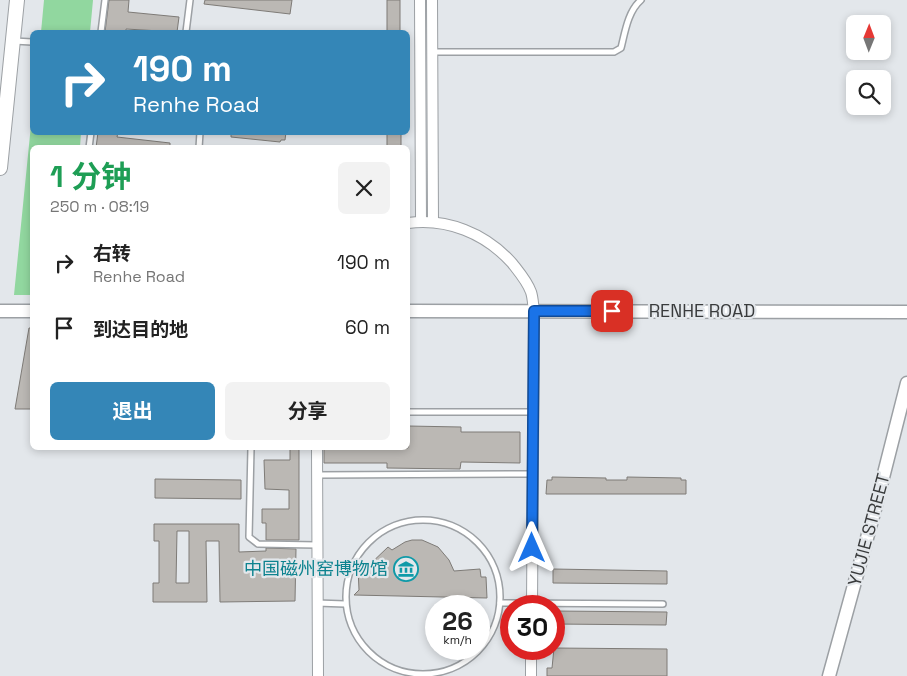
<!DOCTYPE html>
<html lang="zh">
<meta charset="utf-8">
<style>
:root{--surface:#fff;--page:#f2f2f2;--text:#222;--muted:#767676;--accent:#3486b7}
body{margin:0;font-family:"Space Grotesk","Noto Sans SC",sans-serif;background:var(--page);color:var(--text);height:100vh;display:flex;flex-direction:column;font-size:19px;white-space:nowrap}
*{box-sizing:border-box;margin:0}
p{font-size:16px;color:var(--muted)}
.icon{flex:none;width:28px;height:28px;fill:none;stroke:currentColor;stroke-width:2;stroke-linecap:round;stroke-linejoin:round}
.map{position:relative;flex:1;overflow:hidden}
.sheet{position:absolute;left:30px;top:145px;width:380px;height:305px;display:flex;flex-direction:column;background:var(--surface);border-radius:8px;box-shadow:0 2px 8px #0003}
.sheet>*{flex:none}
.guide{position:absolute;left:30px;top:30px;width:380px;height:105px;border-radius:8px;box-shadow:0 2px 8px #0003;background:#3486b7;color:#fff;overflow:hidden}
.needle{width:32px;rotate:1deg}
.fabs{position:absolute;left:846px;top:15px;display:grid;gap:10px}
.fabs a{display:grid;place-items:center;width:45px;height:45px;border-radius:8px;background:var(--surface);box-shadow:0 2px 8px #0003;font-size:25px}
.speed{position:absolute;left:425px;top:595px;display:flex;gap:10px;font-size:25px;font-weight:700;text-align:center}
.speed>*{display:grid;place-content:center;width:65px;height:65px;border-radius:50%;background:var(--surface);box-shadow:0 2px 8px #0003;line-height:1}
.speed small{font-size:12px;font-weight:400}
.speed .limit{border:8px solid #d22;background:#fff;color:#111}
.pin{position:absolute;display:grid;place-items:center;width:42px;height:42px;color:#fff;margin:-21px;border-radius:10px;box-shadow:0 2px 8px #0006}
.me{position:absolute;width:55px;margin:-28px;rotate:0deg;stroke-linejoin:round;filter:drop-shadow(0 0 4px #0008)}
.turn{display:flex;align-items:center;gap:18px;height:105px;padding:0 20px;font-size:22px}
.turn .icon{width:65px;height:65px;stroke-width:2.5}
.turn b{display:block;font-size:35px;line-height:42px}
.round{display:grid;place-items:center;flex:none;width:52px;height:52px;border-radius:8px;background:var(--page)}
.summary{display:flex;align-items:center;justify-content:space-between;height:85px;padding:0 20px}
h1{font-size:30px;font-weight:700;line-height:38px;color:#1e9e55}
.button{display:flex;gap:10px;margin-top:auto;padding:10px 20px}
.button a{flex:1;height:58px;border-radius:8px;background:var(--accent);color:#fff;font-size:20px;font-weight:700;line-height:58px;text-align:center}
.button a+a{background:var(--page);color:var(--text)}
ul{padding:0;list-style:none}
li{display:flex;align-items:center;gap:15px;height:65px;padding:0 20px}
li div{flex:1}
li b{display:block;font-size:19px}
li em{font-style:normal}
.map>svg:first-child{display:block}
.green{fill:#91d79f}
.building{fill:#bbb8b4;stroke:#7e7b77;fill-rule:evenodd}
.lines{fill:none;stroke-linecap:round;stroke-linejoin:round}
.service-casing{stroke:#9ca0a4;stroke-width:8}
.minor-casing{stroke:#9ca0a4;stroke-width:12}
.tertiary-casing{stroke:#9ca0a4;stroke-width:15}
.secondary-casing{stroke:#9ca0a4;stroke-width:16}
.service{stroke:#fff;stroke-width:5}
.minor{stroke:#fff;stroke-width:10}
.tertiary{stroke:#fff;stroke-width:12}
.secondary{stroke:#fff;stroke-width:14}
.route-casing{stroke:#114b97;stroke-width:12}
.route{stroke:#1a73e8;stroke-width:9}
.labels{text-anchor:middle;stroke-width:4.5;stroke-linejoin:round;paint-order:stroke}
.street-label{font-size:18px;fill:#393b3c;stroke:#e3e7eb}
.culture-label{font-size:18px;fill:#0d838f;stroke:#e3e7eb;text-anchor:end}
</style>
<div class="map">
<svg width="907" height="676" viewBox="0 0 907 676">
<rect width="100%" height="100%" fill="#e3e7eb"/>
<g class="green">
<polygon points="44,0 93,0 90,32 41,32"/>
<polygon points="32,115 32,132 81,133 80,147 32,148 32,295 14,295"/>
</g>
<g class="building">
<polygon points="109,0 129,0 128,12 179,17 177,32 126,29 126,32 105,32"/>
<polygon points="205,0 292,0 290,14 204,4"/>
<rect x="387" y="0" width="13" height="32"/>
<polygon points="98,132 118,132 117,137 170,143 170,148 96,148"/>
<polygon points="231,132 286,132 285,140 281,140 280,142 231,137"/>
<rect x="387" y="132" width="14" height="16"/>
<polygon points="29,328 32,328 32,409 15,409"/>
<polygon points="408,426 461,427 461,432 520,432 520,463 461,462 460,469 387,468 387,463 324,463 324,448 408,448"/>
<polygon points="290,448 299,448 299,540 266,540 266,523 262,523 262,509 289,509 289,490 265,489 264,460 290,460"/>
<polygon points="552,477 606,478 606,480 627,480 627,477 681,478 681,480 686,480 686,494 546,494 547,480 552,480"/>
<polygon points="155,479 241,480 241,499 155,498"/>
<path d="M154,524h85v28l27,-1v-3l30,1 -1,52 -75,1 -1,-61h-13l1,61h-54v-19h6v-42h-5zM177,531h12v52h-13z"/>
<polygon points="412,540 422,540 438,547 449,560 454,571 480,569 481,577 486,577 487,598 354,595 359,590 358,568 366,568 388,547 392,550 405,542"/>
<polygon points="553,569 667,571 667,584 553,583"/>
<polygon points="554,611 667,612 666,625 554,624"/>
<polygon points="554,648 667,649 667,676 547,676 547,668 552,668"/>
</g>
<g class="lines">
<defs>
<g id="service">
<polyline points="101,32 105,0"/>
<polyline points="186,32 190,0"/>
<polyline points="14,41 32,42"/>
<path d="M433,52h181l7,-4c4,-16 7,-37 20,-48"/>
<polyline points="89,148 91,132"/>
<polyline points="199,148 200,132"/>
<polyline points="408,412 533,412"/>
<polyline points="251,448 249,537 258,544 317,545"/>
<polyline points="317,475 533,474"/>
<circle cx="423" cy="597" r="77"/>
<polyline points="317,603 345,604"/>
<polyline points="500,603 663,604"/>
</g>
<g id="minor">
<polyline points="420,0 421,221"/>
<polyline points="432,0 433,222"/>
<path d="M408,223c39,-5 77,10 104,40 7,9 15,18 19,29 2,6 2,13 3,19l-2,295"/>
<polyline points="317,448 318,676"/>
<polyline points="531,676 531,649"/>
</g>
<g id="tertiary">
<polyline points="0,311 32,311"/>
<polyline points="408,311 907,312"/>
<polyline points="829,676 875,509 907,383"/>
</g>
<polyline id="secondary" points="0,168 17,0"/>
</defs>
<use href="#service" class="service-casing"/>
<use href="#minor" class="minor-casing"/>
<use href="#tertiary" class="tertiary-casing"/>
<use href="#secondary" class="secondary-casing"/>
<use href="#service" class="service"/>
<use href="#minor" class="minor"/>
<use href="#tertiary" class="tertiary"/>
<use href="#secondary" class="secondary"/>
</g>
<g class="lines">
<defs>
<polyline id="route" points="532,548 534,311 612,311"/>
</defs>
<use href="#route" class="route-casing"/>
<use href="#route" class="route"/>
</g>
<defs>
<symbol id="museum-ring" viewBox="-11 -11 22 22"><circle r="9.5" fill="#e3e7eb" stroke="#0f9aa8" stroke-width="1.5"/><path d="M0-6L6-3V-2H-6V-3ZM-5-1h2V3h-2ZM-1-1h2V3h-2ZM3-1h2V3H3ZM-6 4H6V6H-6Z" fill="#0f9aa8"/></symbol>
</defs>
<g fill-rule="evenodd">
<use href="#museum-ring" x="392" y="555" width="28" height="28"/>
</g>
<g class="labels">
<g class="street-label">
<text x="702" y="317">RENHE ROAD</text>
<text transform="translate(869 530) rotate(-75)" y="6">YUJIE STREET</text>
</g>
<g class="culture-label">
<text x="388" y="575">中国磁州窑博物馆</text>
</g>
</g>
</svg>
<div class="fabs">
<a><svg class="needle" viewBox="-14 -14 28 28"><path d="M0-13l5 13h-10z" fill="#e53935"/><path d="M0 13l5-13h-10z" fill="#767676"/></svg></a>
<a><svg class="icon" aria-label="search" viewBox="0 0 24 24"><circle cx="10" cy="10" r="6"/><path d="M15 15l6 6"/></svg></a>
</div>
<div class="speed"><div>26<small>km/h</small></div><div class="limit">30</div></div>
<div class="pin" style="left:612px;top:311px;background:#d93025"><svg class="icon" aria-label="arrive" viewBox="0 0 24 24"><path d="M6 21V4h12l-3 4 3 4H6"/></svg></div>
<svg class="me" style="left:532px;top:548px" viewBox="-20 -20 40 40"><path d="M0-17L14 15 0 8-14 15z" fill="#1a73e8" stroke="#fff" stroke-width="4"/></svg>
<div class="guide">
<div class="turn"><svg class="icon" aria-label="right" viewBox="0 0 24 24"><path d="M7 20v-9h11M14 6l5 5-5 5"/></svg><div><b>190 m</b>Renhe Road</div></div>
</div>
<section class="sheet">
<div class="summary"><div><h1>1 分钟</h1><p>250 m · 08:19</p></div><a class="round"><svg class="icon" aria-label="close" viewBox="0 0 24 24"><path d="M6 6l12 12M18 6L6 18"/></svg></a></div>
<ul>
<li><svg class="icon" aria-label="right" viewBox="0 0 24 24"><path d="M7 20v-9h11M14 6l5 5-5 5"/></svg><div><b>右转</b><p>Renhe Road</p></div><em>190 m</em></li>
<li><svg class="icon" aria-label="arrive" viewBox="0 0 24 24"><path d="M6 21V4h12l-3 4 3 4H6"/></svg><div><b>到达目的地</b></div><em>60 m</em></li>
</ul>
<div class="button"><a>退出</a><a>分享</a></div>
</section>
</div>
